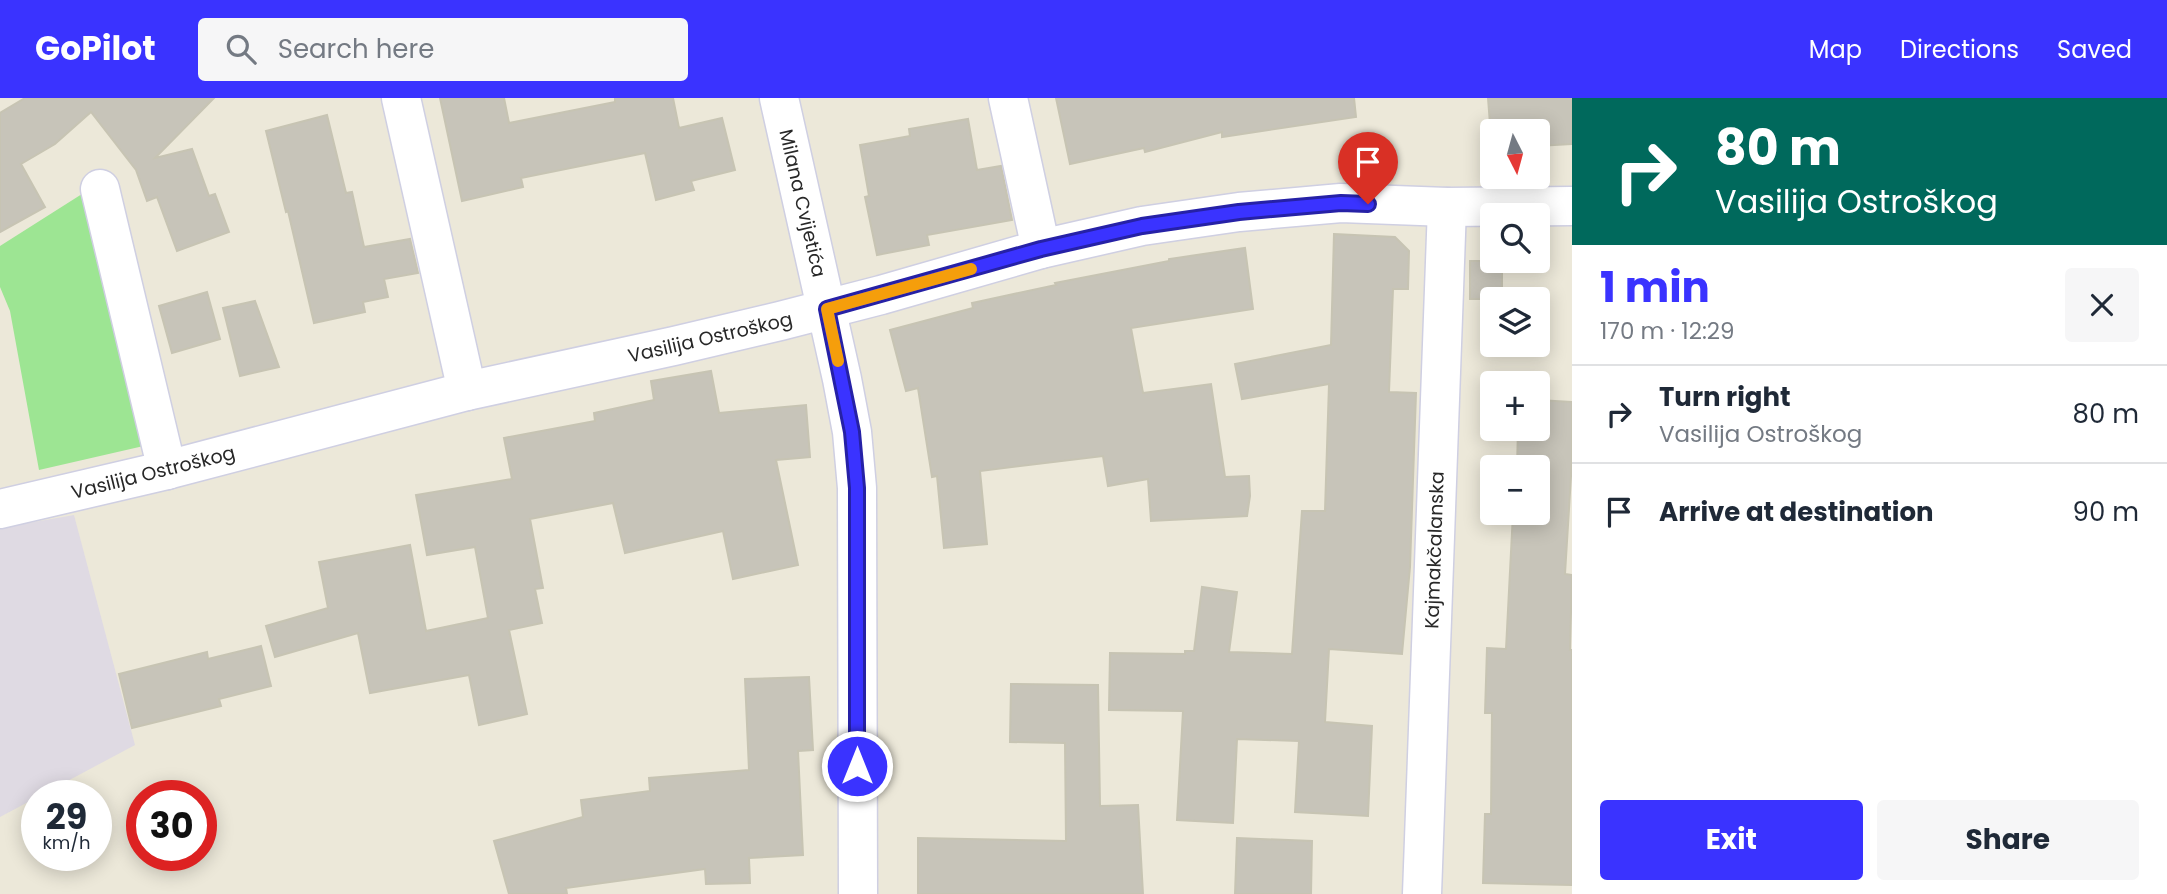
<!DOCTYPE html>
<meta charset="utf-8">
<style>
:root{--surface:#fff;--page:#f6f6f7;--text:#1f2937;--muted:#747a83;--line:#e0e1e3;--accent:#3a33ff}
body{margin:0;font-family:Poppins,sans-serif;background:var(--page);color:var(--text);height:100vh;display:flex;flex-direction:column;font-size:26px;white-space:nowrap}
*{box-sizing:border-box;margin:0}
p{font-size:23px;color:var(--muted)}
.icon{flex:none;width:38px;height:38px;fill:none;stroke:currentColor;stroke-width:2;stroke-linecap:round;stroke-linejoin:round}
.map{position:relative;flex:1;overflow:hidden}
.drawer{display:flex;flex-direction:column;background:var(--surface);width:595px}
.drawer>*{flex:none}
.banner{background:#00695c;color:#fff;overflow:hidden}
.needle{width:46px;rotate:174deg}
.controls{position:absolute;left:1480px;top:21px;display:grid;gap:14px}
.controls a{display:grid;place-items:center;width:70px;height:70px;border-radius:7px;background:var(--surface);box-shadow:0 4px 18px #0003;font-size:35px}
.speed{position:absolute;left:21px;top:682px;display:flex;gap:14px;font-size:35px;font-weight:700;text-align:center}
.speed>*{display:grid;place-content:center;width:91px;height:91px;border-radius:50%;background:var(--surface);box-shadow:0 4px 18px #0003;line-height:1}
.speed small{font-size:18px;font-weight:400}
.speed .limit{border:10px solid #d22;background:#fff;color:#111}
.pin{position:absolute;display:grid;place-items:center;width:60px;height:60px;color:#fff;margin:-72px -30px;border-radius:50% 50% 50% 0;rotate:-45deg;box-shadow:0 0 7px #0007}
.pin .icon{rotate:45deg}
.me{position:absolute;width:77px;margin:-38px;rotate:0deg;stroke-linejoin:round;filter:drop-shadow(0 0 5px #0008)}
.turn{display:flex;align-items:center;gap:24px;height:147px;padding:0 28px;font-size:32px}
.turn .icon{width:91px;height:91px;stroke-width:2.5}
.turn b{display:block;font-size:49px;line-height:60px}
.round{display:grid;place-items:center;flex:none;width:74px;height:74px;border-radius:7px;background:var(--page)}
.headline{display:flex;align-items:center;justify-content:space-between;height:119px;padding:0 28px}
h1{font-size:42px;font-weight:700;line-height:52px;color:var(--accent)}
.button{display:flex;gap:14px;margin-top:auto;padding:14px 28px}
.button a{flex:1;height:80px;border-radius:7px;background:var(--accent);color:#fff;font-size:28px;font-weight:700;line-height:80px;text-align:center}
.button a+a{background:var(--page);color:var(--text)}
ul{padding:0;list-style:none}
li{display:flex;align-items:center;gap:21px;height:98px;padding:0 28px;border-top:2px solid var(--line)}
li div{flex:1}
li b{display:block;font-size:26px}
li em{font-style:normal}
header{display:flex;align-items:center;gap:42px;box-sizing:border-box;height:98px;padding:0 35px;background:var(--accent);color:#fff}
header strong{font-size:33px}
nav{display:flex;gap:38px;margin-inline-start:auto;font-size:24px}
.search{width:490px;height:63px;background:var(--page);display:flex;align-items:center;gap:18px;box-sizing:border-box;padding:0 24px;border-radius:7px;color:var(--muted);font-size:26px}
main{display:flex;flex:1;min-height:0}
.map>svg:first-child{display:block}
.industrial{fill:#dfdae3}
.green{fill:#9de593}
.building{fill:#c7c4b9;stroke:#c7c4b3;stroke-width:2}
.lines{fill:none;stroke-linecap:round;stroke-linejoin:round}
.street-casing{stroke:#cfcfe2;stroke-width:41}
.street{stroke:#fff;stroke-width:38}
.route-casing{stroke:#2621a6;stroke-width:18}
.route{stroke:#3a33ff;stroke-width:12}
.slow{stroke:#f59e0b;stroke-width:12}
.labels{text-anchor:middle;stroke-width:5;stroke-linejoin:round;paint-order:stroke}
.street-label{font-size:19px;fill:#282828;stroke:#fff}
</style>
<header>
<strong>GoPilot</strong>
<div class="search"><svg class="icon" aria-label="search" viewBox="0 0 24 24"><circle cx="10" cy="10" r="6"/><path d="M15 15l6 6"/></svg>Search here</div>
<nav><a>Map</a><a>Directions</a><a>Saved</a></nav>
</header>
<main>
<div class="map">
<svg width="1572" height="796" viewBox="0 0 1572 796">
<rect width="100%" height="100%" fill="#ece8d9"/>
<polygon class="industrial" points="74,417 135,647 0,719 0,430"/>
<polygon class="green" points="93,89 161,344 39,372 10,213 0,189 0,148"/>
<g class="building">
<polygon points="25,0 214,0 155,60 192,51 209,98 215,96 229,134 177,153 157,99 147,103 136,72 91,14 55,46 21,66 45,109 0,134 0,15"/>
<polygon points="440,0 504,0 509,25 615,4 615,0 673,0 679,30 722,20 735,72 691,83 694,92 656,102 645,55 521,80 523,89 462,103"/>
<polygon points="1056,0 1354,0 1356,19 1222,39 1222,34 1145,54 1144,50 1070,66"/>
<polygon points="1488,0 1572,0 1572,46 1538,48 1538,33 1493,33 1492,52"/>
<polygon points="327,17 346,95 352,94 364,149 410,141 418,175 384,181 388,199 363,204 365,214 314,225 288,113 286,114 266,33"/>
<polygon points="968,21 977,72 1001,68 1012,122 927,137 929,147 877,157 865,99 869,98 860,47 910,38 909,31"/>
<polygon points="1334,136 1395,139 1409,153 1408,191 1393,191 1389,294 1416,295 1410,469 1402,556 1329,551 1325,624 1372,628 1368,718 1295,714 1299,643 1237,641 1233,725 1177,722 1183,613 1109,612 1110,555 1185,556 1185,553 1194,553 1202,489 1237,494 1229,554 1292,556 1302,413 1325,413 1329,286 1242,301 1235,266 1331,247"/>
<polygon points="1245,150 1253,211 1131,230 1143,295 1211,286 1225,379 1249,378 1250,398 1247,418 1151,423 1148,381 1108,388 1103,358 980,373 987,446 944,450 937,378 932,379 918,290 906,293 890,232 973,210 972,205 1056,187 1055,185 1169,163 1169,161"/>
<rect x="1470" y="163" width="32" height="38"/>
<polygon points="207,194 220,241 172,255 159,208"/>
<polygon points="255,203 279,269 240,278 223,210"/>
<polygon points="711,273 719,315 806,307 810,359 776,362 798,467 733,481 723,433 625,455 613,405 530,421 543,490 535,491 542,525 509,532 527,616 479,627 469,577 370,595 358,535 275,559 266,528 328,510 319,464 410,447 426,533 488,520 475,449 427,457 416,397 512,381 504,340 595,323 594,315 654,302 651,283"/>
<polygon points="1538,302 1572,304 1572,362 1565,476 1572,477 1570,552 1572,552 1572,787 1483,785 1485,716 1491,716 1492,615 1485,615 1487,550 1506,551 1513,415 1538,415 1538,369 1517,369 1518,331 1538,331"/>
<polygon points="261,548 271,588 219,601 221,608 132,630 119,576 207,554 208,561"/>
<polygon points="809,579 813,652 798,653 803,757 749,760 750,785 706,786 705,771 566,790 567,796 509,796 494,743 583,719 581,702 650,693 649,680 749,672 745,581"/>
<polygon points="1011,586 1098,587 1100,708 1138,707 1143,796 918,796 918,740 1066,743 1065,645 1010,644"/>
<polygon points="1237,740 1312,743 1311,796 1235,796"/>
</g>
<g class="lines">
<defs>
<g id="street">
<polyline points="401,0 467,293"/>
<polyline points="779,0 842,281 852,334 857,390 858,796"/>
<polyline points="1008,0 1041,151"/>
<polyline points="100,91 167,372"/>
<polyline points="0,411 167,372 467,293 674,248 780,223 881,197 1041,151 1142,128 1239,114 1341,105 1447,109 1572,108"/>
<polyline points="1422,796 1447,109"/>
</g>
</defs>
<use href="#street" class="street-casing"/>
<use href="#street" class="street"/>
</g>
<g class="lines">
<defs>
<polyline id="route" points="857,668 857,390 852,334 827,211 1041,151 1142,128 1239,114 1341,105 1368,106"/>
</defs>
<use href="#route" class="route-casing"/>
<use href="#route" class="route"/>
<polyline class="slow" points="838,263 827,211 971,171"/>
</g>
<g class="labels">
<g class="street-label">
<text transform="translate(803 105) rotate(77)" y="7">Milana Cvijetića</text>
<text transform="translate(710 239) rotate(-13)" y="7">Vasilija Ostroškog</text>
<text transform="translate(153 374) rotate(-14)" y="7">Vasilija Ostroškog</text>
<text transform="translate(1434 452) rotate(-88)" y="7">Kajmakčalanska</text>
</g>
</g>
</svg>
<div class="controls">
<a><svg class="needle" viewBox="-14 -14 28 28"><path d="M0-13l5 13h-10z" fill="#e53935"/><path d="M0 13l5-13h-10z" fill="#747a83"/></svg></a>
<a><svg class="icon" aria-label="search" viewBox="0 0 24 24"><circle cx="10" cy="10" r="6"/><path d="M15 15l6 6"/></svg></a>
<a><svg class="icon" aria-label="layers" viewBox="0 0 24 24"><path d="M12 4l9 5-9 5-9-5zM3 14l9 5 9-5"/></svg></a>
<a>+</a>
<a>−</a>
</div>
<div class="speed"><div>29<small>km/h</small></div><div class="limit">30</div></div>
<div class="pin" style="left:1368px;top:106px;background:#d93025"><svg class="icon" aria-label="arrive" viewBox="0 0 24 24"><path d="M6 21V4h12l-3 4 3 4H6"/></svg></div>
<svg class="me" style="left:857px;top:668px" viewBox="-20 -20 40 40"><circle r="17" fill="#3a33ff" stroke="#fff" stroke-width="3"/><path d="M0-11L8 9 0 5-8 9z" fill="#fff"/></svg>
</div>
<section class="drawer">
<div class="banner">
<div class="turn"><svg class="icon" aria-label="right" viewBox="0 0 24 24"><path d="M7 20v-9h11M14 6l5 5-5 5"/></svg><div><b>80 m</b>Vasilija Ostroškog</div></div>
</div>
<div class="headline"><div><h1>1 min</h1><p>170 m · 12:29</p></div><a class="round"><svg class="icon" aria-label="close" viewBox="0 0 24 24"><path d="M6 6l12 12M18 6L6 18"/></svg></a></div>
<ul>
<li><svg class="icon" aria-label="right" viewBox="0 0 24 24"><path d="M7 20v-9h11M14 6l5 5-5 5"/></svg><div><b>Turn right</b><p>Vasilija Ostroškog</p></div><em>80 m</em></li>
<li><svg class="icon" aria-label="arrive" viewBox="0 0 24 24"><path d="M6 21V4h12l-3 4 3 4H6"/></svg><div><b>Arrive at destination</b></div><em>90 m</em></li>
</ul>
<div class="button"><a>Exit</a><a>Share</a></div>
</section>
</main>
